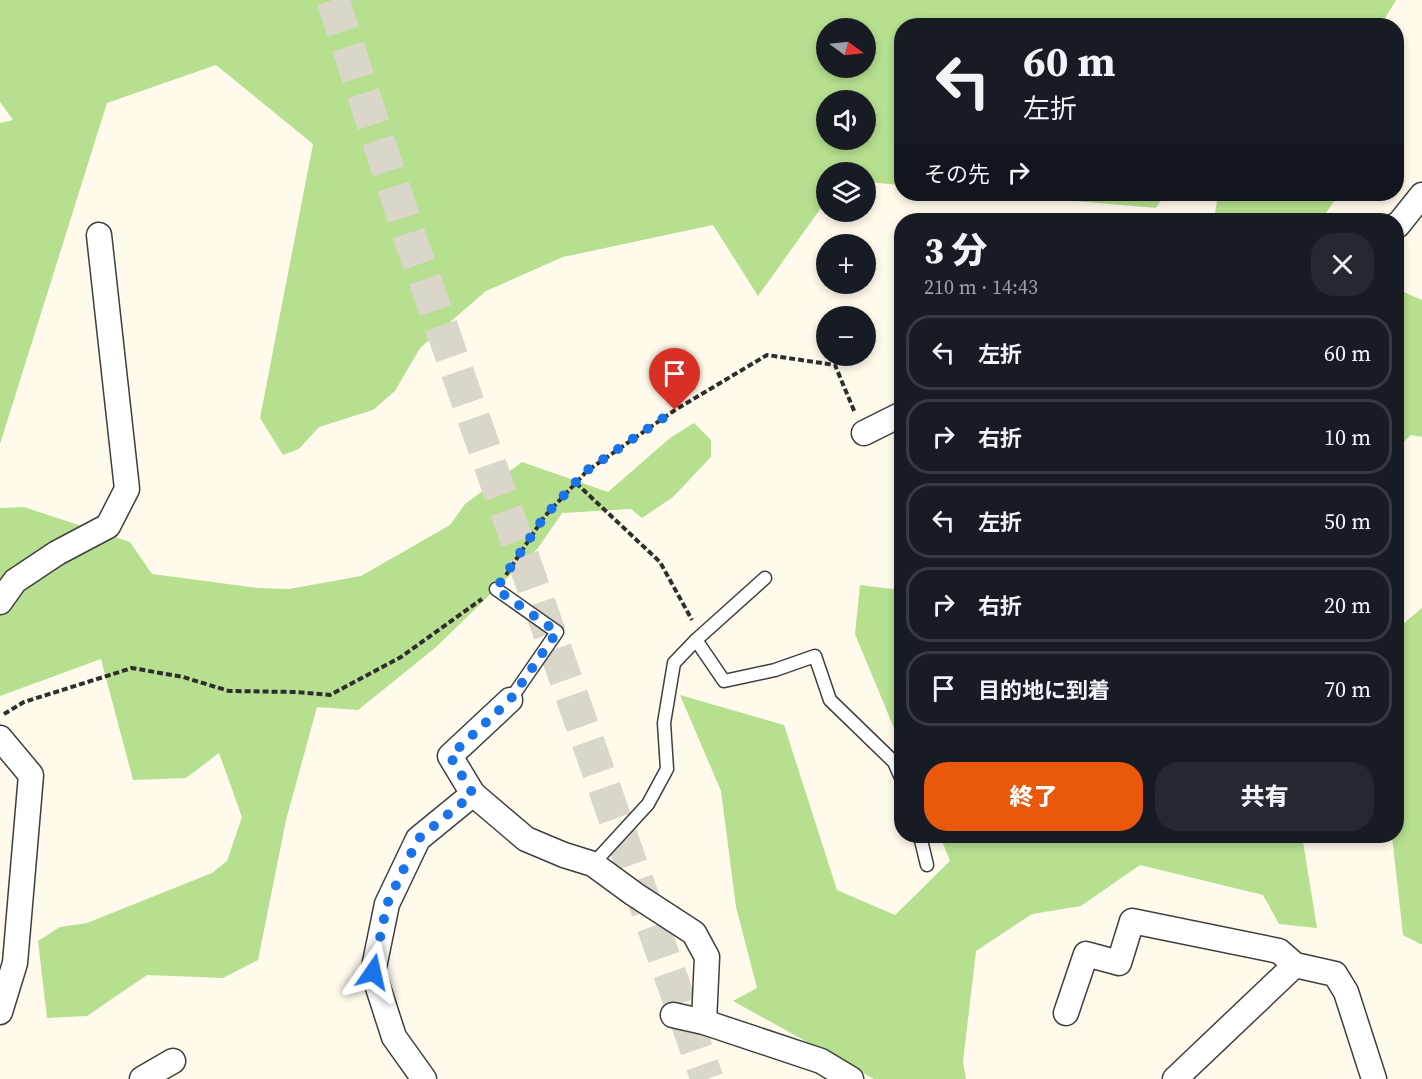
<!DOCTYPE html>
<html lang="ja">
<meta charset="utf-8">
<style>
:root{--surface:#171b24;--page:#242831;--text:#f1f3f6;--muted:#9ea1a6;--line:#363941;--accent:#ea580c}
body{margin:0;font-family:"Source Serif 4","Noto Sans JP",serif;background:var(--page);color:var(--text);height:100vh;display:flex;flex-direction:column;font-size:22px;white-space:nowrap}
*{box-sizing:border-box;margin:0}
p{font-size:20px;color:var(--muted)}
.icon{flex:none;width:33px;height:33px;fill:none;stroke:currentColor;stroke-width:2;stroke-linecap:round;stroke-linejoin:round}
.map{position:relative;flex:1;overflow:hidden}
.side{position:absolute;left:894px;top:213px;width:510px;height:630px;display:flex;flex-direction:column;background:var(--surface);border-radius:24px;box-shadow:0 3px 9px #0003}
.side>*{flex:none}
.top-card{position:absolute;left:894px;top:18px;width:510px;height:183px;border-radius:24px;box-shadow:0 3px 9px #0003;background:#171b24;color:var(--text);overflow:hidden}
.needle{width:39px;rotate:105deg}
.tools{position:absolute;left:816px;top:18px;display:grid;gap:12px}
.tools a{display:grid;place-items:center;width:60px;height:60px;border-radius:50%;background:var(--surface);box-shadow:0 3px 9px #0003;font-size:30px}
.pin{position:absolute;display:grid;place-items:center;width:51px;height:51px;color:#fff;margin:-62px -26px;border-radius:50% 50% 50% 0;rotate:-45deg;box-shadow:0 0 6px #0007}
.pin .icon{rotate:45deg}
.me{position:absolute;width:66px;margin:-33px;rotate:11deg;stroke-linejoin:round;filter:drop-shadow(0 0 4px #0008)}
.turn{display:flex;align-items:center;gap:21px;height:126px;padding:0 30px;font-size:27px}
.turn .icon{width:78px;height:78px;stroke-width:2.5}
.turn b{display:block;font-size:42px;line-height:51px}
.then{display:flex;align-items:center;height:57px;padding:0 30px;background:#0003;gap:12px;font-size:22px}
.round{display:grid;place-items:center;flex:none;width:63px;height:63px;border-radius:24px;background:var(--page)}
.head{display:flex;align-items:center;justify-content:space-between;height:102px;padding:0 30px}
h1{font-size:36px;font-weight:800;line-height:45px}
.action{display:flex;gap:12px;margin-top:auto;padding:12px 30px}
.action a{flex:1;height:69px;border-radius:24px;background:var(--accent);color:#fff;font-size:24px;font-weight:800;line-height:69px;text-align:center}
.action a+a{background:var(--page);color:var(--text)}
ul{padding:0;list-style:none}
li{display:flex;align-items:center;gap:18px;height:75px;margin:0 12px 9px;padding:0 18px;border:3px solid var(--line);border-radius:24px}
li div{flex:1}
li b{display:block;font-size:22px}
li em{font-style:normal}
.map>svg:first-child{display:block}
.forest{fill:#b6df8f;fill-rule:evenodd}
.lines{fill:none;stroke-linecap:round;stroke-linejoin:round}
.trunk-tunnel{stroke:#dbd6ca;stroke-width:33;stroke-dasharray:33 16;stroke-linecap:butt}
.service-casing{stroke:#3f3f3f;stroke-width:15}
.minor-casing{stroke:#3f3f3f;stroke-width:27}
.path{stroke:#2e2e2e;stroke-width:4;stroke-dasharray:6 3;stroke-linecap:butt}
.service{stroke:#fff;stroke-width:12}
.minor{stroke:#fff;stroke-width:24}
.route{stroke:#1a73e8;stroke-width:10;stroke-dasharray:0 18}
</style>
<div class="map">
<svg width="1422" height="1079" viewBox="0 0 1422 1079">
<rect width="100%" height="100%" fill="#fffaeb"/>
<g class="forest">
<path d="M0,0h1396l-15,25 -479,1 -1,159 -35,-3v-10h-40v29l-68,95 -45,-71 -150,32 -77,34 -66,57 -25,43 -22,19 -54,17 -20,22 -16,6 -23,-37 53,-274 -97,-79 -109,38 -107,341v-321l13,-3 -13,-18zM866,28v40h-40v-40zM866,100v40h-40v-40z"/>
<polygon points="996,194 1165,194 1156,208"/>
<polygon points="1218,194 1339,194 1321,220 1214,220"/>
<polygon points="1397,289 1422,300 1422,437 1411,435 1397,448"/>
<polygon points="694,423 711,440 711,457 673,497 642,518 631,509 562,513 538,548 435,648 358,710 317,707 286,820 258,960 223,978 147,975 87,1016 47,1018 38,941 60,927 87,923 212,873 227,861 242,817 219,753 186,778 133,780 101,659 0,696 0,508 24,507 130,542 152,574 257,588 289,589 361,576 450,525 465,504 522,462 608,492 670,438"/>
<polygon points="860,585 901,590 901,745 855,634"/>
<polygon points="1422,608 1422,944 1420,944 1403,935 1392,836 1396,836 1397,629"/>
<polygon points="680,695 784,725 837,890 895,915 950,861 940,836 1302,836 1317,928 1279,924 1263,895 1140,865 1081,906 1032,914 976,951 963,1062 966,1079 874,1079 733,1001 757,988 736,907 721,791"/>
</g>
<g class="lines">
<polyline class="trunk-tunnel" points="333,0 410,238 707,1079"/>
<defs>
<g id="service">
<polyline points="496,589 557,632 510,700"/>
<polyline points="696,640 724,681 775,670 815,656 830,700 894,762 902,780"/>
<polyline points="920,836 927,865"/>
<polyline points="593,864 648,804 667,769 664,723 674,663 696,640 765,578"/>
</g>
<g id="minor">
<polyline points="1396,225 1398,225 1422,195"/>
<polyline points="864,433 902,414"/>
<polyline points="0,602 15,581 57,553 108,526 127,489 99,235"/>
<polyline points="510,700 450,756 473,794 526,839 564,855 593,864 634,894 694,933 707,957 704,1022"/>
<polyline points="0,738 31,775 15,963 0,1012"/>
<polyline points="1066,1013 1086,954 1119,963 1132,921 1279,951 1295,965 1335,974 1346,992 1374,1079"/>
<polyline points="673,1015 704,1022 821,1061 851,1079"/>
<polyline points="142,1079 173,1061"/>
<polyline points="424,1079 394,1037 373,972 387,904 418,839 473,794"/>
<polyline points="1175,1079 1295,965"/>
</g>
</defs>
<use href="#service" class="service-casing"/>
<use href="#minor" class="minor-casing"/>
<g class="path">
<polyline points="576,483 660,562 692,620"/>
<polyline points="506,575 544,517 587,471 675,410 767,355 835,365 855,413"/>
<polyline points="4,714 24,702 132,668 183,677 229,691 296,692 330,695 401,657 482,599"/>
</g>
<use href="#service" class="service"/>
<use href="#minor" class="minor"/>
</g>
<g class="lines">
<polyline class="route" points="373,972 387,904 418,839 473,794 450,756 510,700 557,632 496,589 544,517 586,471 675,410"/>
</g>
</svg>
<div class="tools">
<a><svg class="needle" viewBox="-14 -14 28 28"><path d="M0-13l5 13h-10z" fill="#e53935"/><path d="M0 13l5-13h-10z" fill="#9ea1a6"/></svg></a>
<a><svg class="icon" aria-label="sound" viewBox="0 0 24 24"><path d="M4 9h4l5-4v14l-5-4H4zM17 9q2 3 0 6"/></svg></a>
<a><svg class="icon" aria-label="layers" viewBox="0 0 24 24"><path d="M12 4l9 5-9 5-9-5zM3 14l9 5 9-5"/></svg></a>
<a>+</a>
<a>−</a>
</div>
<div class="pin" style="left:675px;top:410px;background:#d93025"><svg class="icon" aria-label="arrive" viewBox="0 0 24 24"><path d="M6 21V4h12l-3 4 3 4H6"/></svg></div>
<svg class="me" style="left:373px;top:972px" viewBox="-20 -20 40 40"><path d="M0-17L14 15 0 8-14 15z" fill="#1a73e8" stroke="#fff" stroke-width="4"/></svg>
<div class="top-card">
<div class="turn"><svg class="icon" aria-label="left" viewBox="0 0 24 24"><path d="M17 20v-9H6M10 6l-5 5 5 5"/></svg><div><b>60 m</b>左折</div></div>
<div class="then">その先<svg class="icon" aria-label="right" viewBox="0 0 24 24"><path d="M7 20v-9h11M14 6l5 5-5 5"/></svg></div>
</div>
<section class="side">
<div class="head"><div><h1>3 分</h1><p>210 m · 14:43</p></div><a class="round"><svg class="icon" aria-label="close" viewBox="0 0 24 24"><path d="M6 6l12 12M18 6L6 18"/></svg></a></div>
<ul>
<li><svg class="icon" aria-label="left" viewBox="0 0 24 24"><path d="M17 20v-9H6M10 6l-5 5 5 5"/></svg><div><b>左折</b></div><em>60 m</em></li>
<li><svg class="icon" aria-label="right" viewBox="0 0 24 24"><path d="M7 20v-9h11M14 6l5 5-5 5"/></svg><div><b>右折</b></div><em>10 m</em></li>
<li><svg class="icon" aria-label="left" viewBox="0 0 24 24"><path d="M17 20v-9H6M10 6l-5 5 5 5"/></svg><div><b>左折</b></div><em>50 m</em></li>
<li><svg class="icon" aria-label="right" viewBox="0 0 24 24"><path d="M7 20v-9h11M14 6l5 5-5 5"/></svg><div><b>右折</b></div><em>20 m</em></li>
<li><svg class="icon" aria-label="arrive" viewBox="0 0 24 24"><path d="M6 21V4h12l-3 4 3 4H6"/></svg><div><b>目的地に到着</b></div><em>70 m</em></li>
</ul>
<div class="action"><a>終了</a><a>共有</a></div>
</section>
</div>
